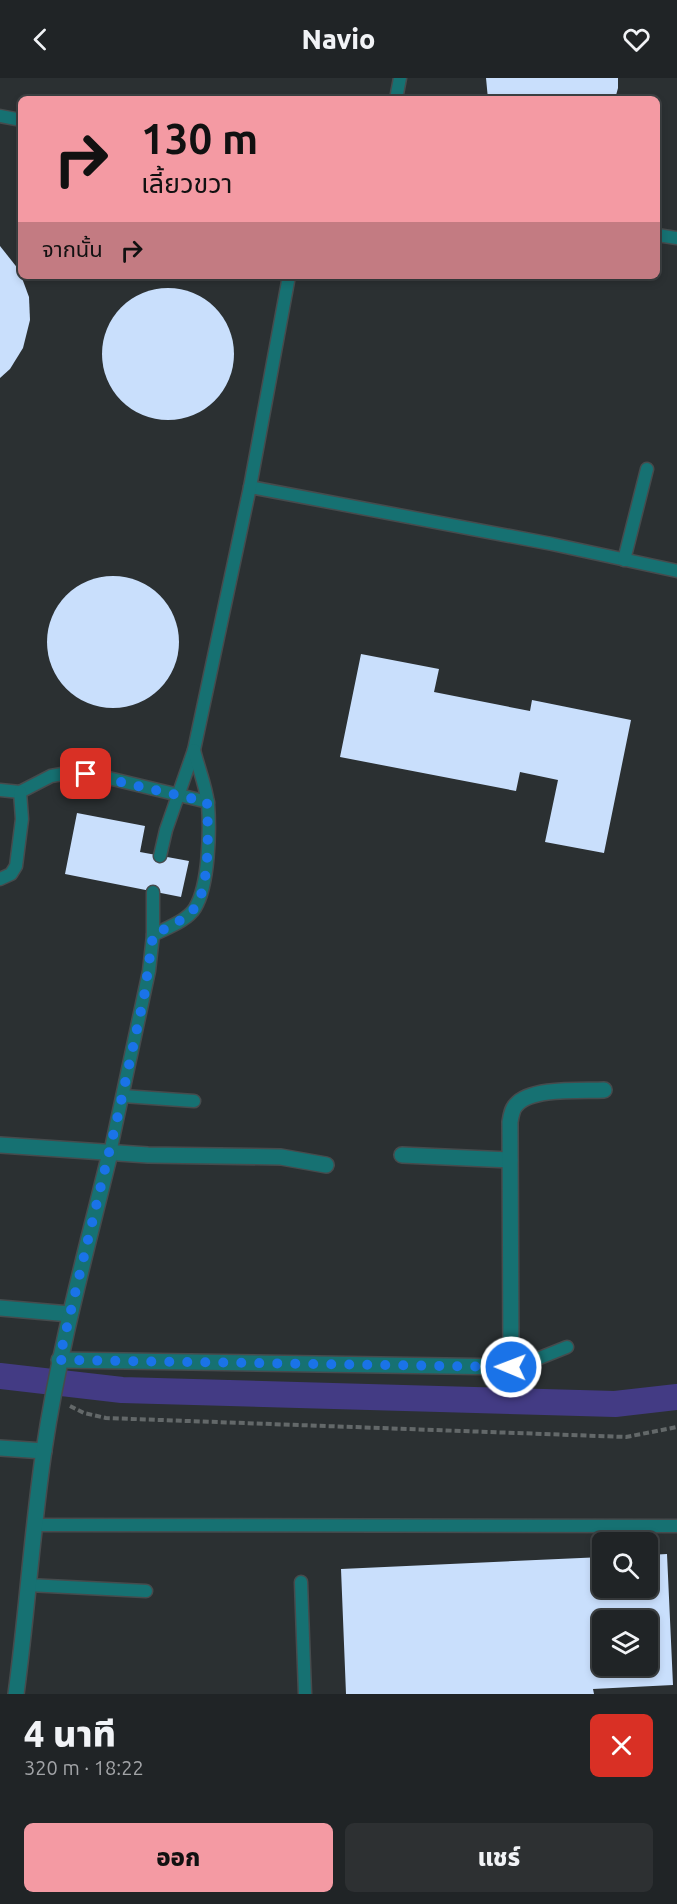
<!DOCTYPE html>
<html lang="th">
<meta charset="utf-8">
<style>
:root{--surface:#202426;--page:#2d3032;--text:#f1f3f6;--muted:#a2a4a7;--line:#3d4143;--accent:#f49aa3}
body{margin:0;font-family:Ubuntu,"Noto Sans Thai",sans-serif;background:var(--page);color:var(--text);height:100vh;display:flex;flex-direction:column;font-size:22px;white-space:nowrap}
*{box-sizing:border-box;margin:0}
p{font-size:20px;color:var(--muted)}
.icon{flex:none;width:33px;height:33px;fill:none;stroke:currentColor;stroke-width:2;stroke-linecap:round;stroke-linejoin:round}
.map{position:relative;height:1616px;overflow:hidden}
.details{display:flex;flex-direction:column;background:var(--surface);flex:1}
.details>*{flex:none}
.top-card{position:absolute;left:18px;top:18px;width:642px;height:183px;border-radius:9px;box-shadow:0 3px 9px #0003,0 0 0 2px var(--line);background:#f49aa3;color:#111;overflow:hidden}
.controls{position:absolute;left:592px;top:1454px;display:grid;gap:12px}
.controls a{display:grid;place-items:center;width:66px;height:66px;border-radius:9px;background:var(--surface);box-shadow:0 3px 9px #0003,0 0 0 2px var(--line);font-size:30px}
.pin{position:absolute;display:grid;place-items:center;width:51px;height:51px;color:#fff;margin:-26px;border-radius:12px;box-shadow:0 3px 9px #0006}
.me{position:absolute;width:66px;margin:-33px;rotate:271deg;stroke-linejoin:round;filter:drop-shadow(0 0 4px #0008)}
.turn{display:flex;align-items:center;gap:21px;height:126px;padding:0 24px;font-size:27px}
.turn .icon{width:78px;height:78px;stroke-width:2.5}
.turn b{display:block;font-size:42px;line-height:51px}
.then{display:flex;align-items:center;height:57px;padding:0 24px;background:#0003;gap:12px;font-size:22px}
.round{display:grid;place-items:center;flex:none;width:63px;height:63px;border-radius:9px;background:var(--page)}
.head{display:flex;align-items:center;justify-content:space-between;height:102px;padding:0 24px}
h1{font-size:36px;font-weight:800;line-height:45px}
.action{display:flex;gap:12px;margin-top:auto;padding:12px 24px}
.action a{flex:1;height:69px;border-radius:9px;background:var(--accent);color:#111;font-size:24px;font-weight:800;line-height:69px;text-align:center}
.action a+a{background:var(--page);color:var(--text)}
header{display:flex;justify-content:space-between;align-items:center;height:78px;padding:0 24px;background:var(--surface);font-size:27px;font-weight:800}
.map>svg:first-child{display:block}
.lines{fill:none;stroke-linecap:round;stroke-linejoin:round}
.canal{stroke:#433b84;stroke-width:26}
.building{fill:#c9dffc;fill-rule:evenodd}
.service-casing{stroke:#464b4d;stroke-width:15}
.minor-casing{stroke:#464b4d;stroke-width:18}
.path{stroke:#636869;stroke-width:4;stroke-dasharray:6 3;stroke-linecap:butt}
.service{stroke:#167172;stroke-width:12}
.minor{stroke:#167172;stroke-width:15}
.route{stroke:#1a73e8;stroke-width:10;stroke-dasharray:0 18}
</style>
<header><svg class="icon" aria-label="back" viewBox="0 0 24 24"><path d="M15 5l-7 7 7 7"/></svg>Navio<svg class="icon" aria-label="heart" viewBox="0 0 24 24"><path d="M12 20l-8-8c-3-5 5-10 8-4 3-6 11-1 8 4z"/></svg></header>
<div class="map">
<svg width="677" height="1616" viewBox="0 0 677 1616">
<rect width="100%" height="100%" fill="#2b3032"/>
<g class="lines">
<polyline class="canal" points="0,1298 122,1312 615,1326 677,1319"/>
</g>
<g class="building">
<polygon points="486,0 618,0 618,10 615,21 488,21"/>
<polygon points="0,168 19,192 29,219 30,242 23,270 10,291 0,300"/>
<circle cx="168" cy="276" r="66"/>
<circle cx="113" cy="564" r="66"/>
<polygon points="361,576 439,591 434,614 530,633 532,622 631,642 604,775 545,764 558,702 520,694 516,713 340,679"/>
<polygon points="77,735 145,748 140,774 189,783 181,819 65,796"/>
<path d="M667,1476l6,131 -80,4 1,5h-248l-5,-125 262,-12v30h45v-32zM603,1542h45v45h-45z"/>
</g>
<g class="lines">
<defs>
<g id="service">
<polyline points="396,21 400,0"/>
<polyline points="0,38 21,42"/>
<polyline points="657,157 677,160"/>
<polyline points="250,409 552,466 677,493"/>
<polyline points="624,482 647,391"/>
<polyline points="0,712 20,714 51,698 73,694 100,698 208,724"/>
<polyline points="160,778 166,752 194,672 250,409 289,198"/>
<polyline points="0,801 11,796 16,788 22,741 20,714"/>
<path d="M153,857c13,-7 34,-14 42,-27 14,-23 15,-77 13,-104 -2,-18 -10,-37 -14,-54"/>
<polyline points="123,1018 194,1023"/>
<polyline points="110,1075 149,893 153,857 153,814"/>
<polyline points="511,1289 537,1281 567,1269"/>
<polyline points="35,1447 677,1448"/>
<polyline points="301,1504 305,1616"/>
<polyline points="28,1507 146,1513"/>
</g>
<g id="minor">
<polyline points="0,1067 148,1077 281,1079 326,1087"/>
<polyline points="402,1077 510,1082"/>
<polyline points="0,1230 70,1236"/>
<path d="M59,1282l452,7 -1,-245c1,-6 2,-13 6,-17 15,-18 65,-14 88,-15"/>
<polyline points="0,1370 44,1373"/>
<path d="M16,1616c11,-81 16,-163 28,-244 15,-101 42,-198 66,-297"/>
</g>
</defs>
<use href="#service" class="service-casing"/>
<use href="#minor" class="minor-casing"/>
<polyline class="path" points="70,1328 84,1335 106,1340 626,1359 677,1349"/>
<use href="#service" class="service"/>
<use href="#minor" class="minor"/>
</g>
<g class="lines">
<path class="route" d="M86,696l121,28c1,26 4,90 -15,109 -11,11 -26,17 -39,24l-9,62 -26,118 -59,245 452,7"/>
</g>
</svg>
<div class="controls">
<a><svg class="icon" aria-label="search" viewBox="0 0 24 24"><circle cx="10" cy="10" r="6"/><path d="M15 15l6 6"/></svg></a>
<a><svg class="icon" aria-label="layers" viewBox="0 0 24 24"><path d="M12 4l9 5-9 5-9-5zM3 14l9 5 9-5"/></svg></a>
</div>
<div class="pin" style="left:86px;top:696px;background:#d93025"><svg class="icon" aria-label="arrive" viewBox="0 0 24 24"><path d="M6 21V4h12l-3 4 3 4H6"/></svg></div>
<svg class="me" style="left:511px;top:1289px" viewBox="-20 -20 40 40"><circle r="17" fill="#1a73e8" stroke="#fff" stroke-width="3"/><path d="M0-11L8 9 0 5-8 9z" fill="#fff"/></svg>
<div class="top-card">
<div class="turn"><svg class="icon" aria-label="right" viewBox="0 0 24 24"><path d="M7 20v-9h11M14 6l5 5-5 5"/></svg><div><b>130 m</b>เลี้ยวขวา</div></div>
<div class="then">จากนั้น<svg class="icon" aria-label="right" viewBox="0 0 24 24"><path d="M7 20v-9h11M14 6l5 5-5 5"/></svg></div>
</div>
</div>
<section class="details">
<div class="head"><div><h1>4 นาที</h1><p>320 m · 18:22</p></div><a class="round" style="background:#d93025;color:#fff"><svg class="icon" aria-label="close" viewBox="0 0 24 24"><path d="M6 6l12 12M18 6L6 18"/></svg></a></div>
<div class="action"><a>ออก</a><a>แชร์</a></div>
</section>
